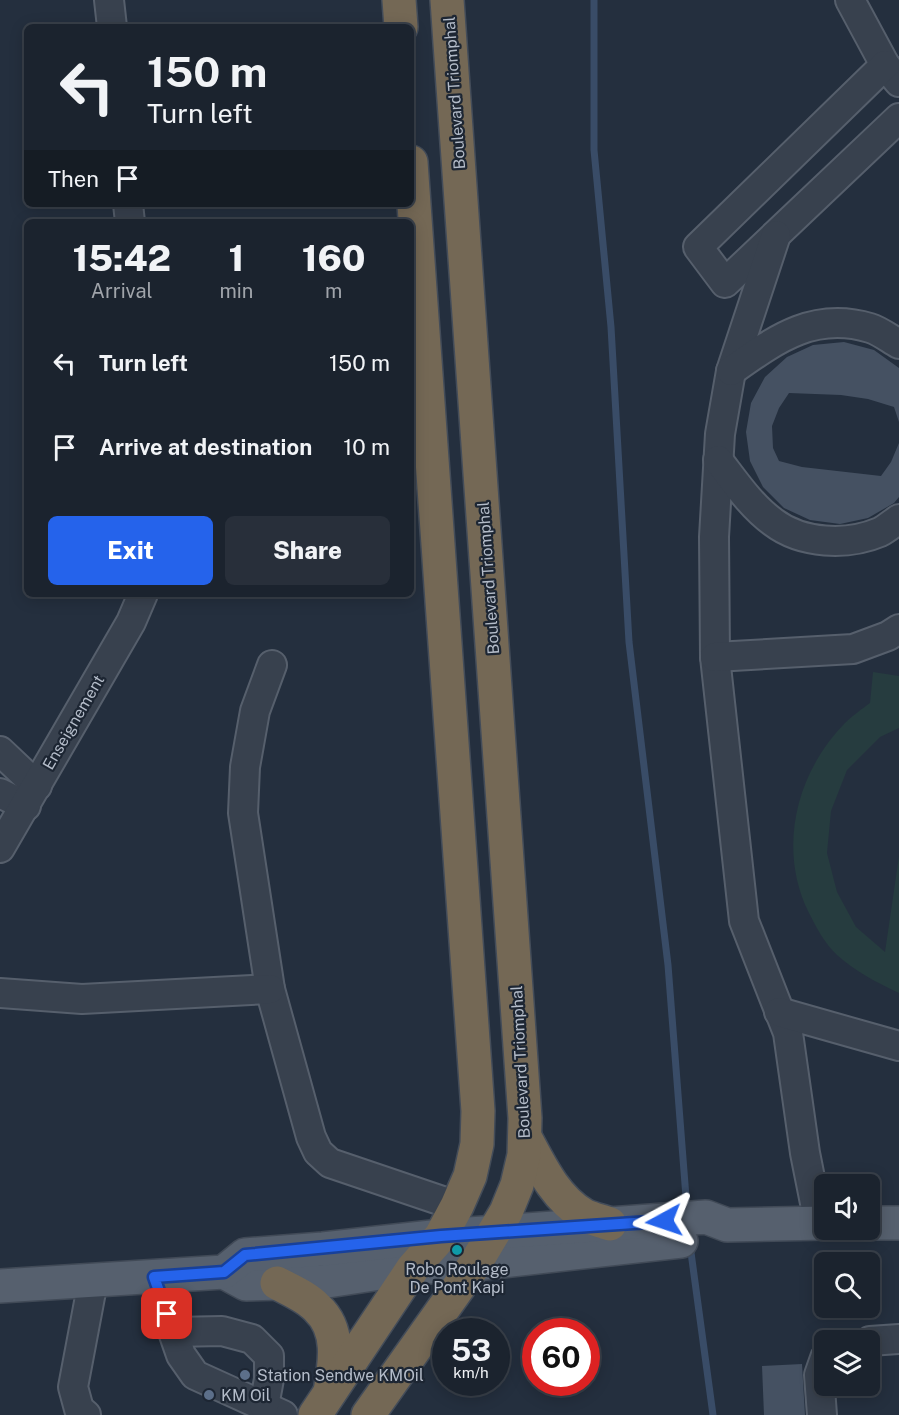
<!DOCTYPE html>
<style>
:root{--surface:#1b232e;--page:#282f3a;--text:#f1f3f6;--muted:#a0a4aa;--line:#39404a;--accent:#2563eb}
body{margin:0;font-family:"Public Sans",sans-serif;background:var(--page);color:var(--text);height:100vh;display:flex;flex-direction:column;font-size:22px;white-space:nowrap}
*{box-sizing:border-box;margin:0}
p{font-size:20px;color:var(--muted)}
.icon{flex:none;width:33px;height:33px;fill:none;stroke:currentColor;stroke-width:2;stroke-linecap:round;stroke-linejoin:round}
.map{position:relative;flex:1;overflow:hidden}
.panel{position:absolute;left:24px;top:219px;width:390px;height:378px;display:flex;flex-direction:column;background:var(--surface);border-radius:9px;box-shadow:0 3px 15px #0003,0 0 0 2px var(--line)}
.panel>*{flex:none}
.top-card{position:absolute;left:24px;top:24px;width:390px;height:183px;border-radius:9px;box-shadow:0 3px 15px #0003,0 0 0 2px var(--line);background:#1b232e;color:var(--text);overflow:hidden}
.buttons{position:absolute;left:814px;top:1174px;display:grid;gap:12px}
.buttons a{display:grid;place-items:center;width:66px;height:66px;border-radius:9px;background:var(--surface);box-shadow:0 3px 15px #0003,0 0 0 2px var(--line);font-size:30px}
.speed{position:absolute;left:432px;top:1318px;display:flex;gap:12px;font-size:30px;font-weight:700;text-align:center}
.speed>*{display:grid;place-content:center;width:78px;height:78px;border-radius:50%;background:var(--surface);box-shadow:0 3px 15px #0003,0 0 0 2px var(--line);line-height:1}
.speed small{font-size:15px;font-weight:400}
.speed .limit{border:9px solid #d22;background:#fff;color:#111}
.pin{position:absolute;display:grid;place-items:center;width:51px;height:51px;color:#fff;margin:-26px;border-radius:12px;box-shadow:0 3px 9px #0006}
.me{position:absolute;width:66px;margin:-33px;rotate:265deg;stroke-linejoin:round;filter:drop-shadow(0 0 4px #0008)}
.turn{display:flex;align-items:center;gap:21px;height:126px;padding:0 24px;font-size:27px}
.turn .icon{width:78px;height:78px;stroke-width:2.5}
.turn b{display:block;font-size:42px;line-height:51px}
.then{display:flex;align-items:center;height:57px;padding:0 24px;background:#0003;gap:12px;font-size:22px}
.eta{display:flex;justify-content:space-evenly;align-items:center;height:102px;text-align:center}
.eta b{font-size:36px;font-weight:800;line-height:42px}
.primary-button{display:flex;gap:12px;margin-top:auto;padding:12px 24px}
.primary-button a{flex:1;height:69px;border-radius:9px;background:var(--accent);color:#fff;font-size:24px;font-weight:800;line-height:69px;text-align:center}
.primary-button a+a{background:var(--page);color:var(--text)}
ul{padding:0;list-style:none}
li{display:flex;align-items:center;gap:18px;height:84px;padding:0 24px}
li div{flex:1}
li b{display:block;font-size:22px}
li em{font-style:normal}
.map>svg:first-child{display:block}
.green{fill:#263c3f}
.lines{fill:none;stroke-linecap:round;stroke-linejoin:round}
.stream{stroke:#394c67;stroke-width:7}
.building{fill:#455162}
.minor-casing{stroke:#565f6c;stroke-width:32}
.major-casing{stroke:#414a57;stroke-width:36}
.highway-casing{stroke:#434c59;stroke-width:36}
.minor{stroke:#38414e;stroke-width:28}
.major{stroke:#56606e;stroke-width:33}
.highway{stroke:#746855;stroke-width:33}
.route-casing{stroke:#184099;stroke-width:15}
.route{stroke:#2563eb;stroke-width:10}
.culture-dot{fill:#0f9aa8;stroke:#1d2633;stroke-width:2}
.service-dot{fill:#5c6f8a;stroke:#1d2633;stroke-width:2}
.labels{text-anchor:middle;stroke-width:4.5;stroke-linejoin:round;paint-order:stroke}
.street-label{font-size:16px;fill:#b4bcc9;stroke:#1d2633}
.poi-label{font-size:16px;fill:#b4bcc9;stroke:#1d2633;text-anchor:start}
</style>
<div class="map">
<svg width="899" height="1415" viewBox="0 0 899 1415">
<rect width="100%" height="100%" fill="#242f3e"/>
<path class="green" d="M873,672l26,4v52l-19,9 -33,33 -16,41 -4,42 10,39 19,35 29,25 14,-96v137c-23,-11 -43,-21 -62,-38 -12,-11 -21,-28 -28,-42 -32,-64 -13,-140 36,-190 7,-7 17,-14 25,-20z"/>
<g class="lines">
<g class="stream">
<polyline points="594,0 594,150 611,327 629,642 668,965 687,1210"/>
<polyline points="690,1245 713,1415"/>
</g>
</g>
<g class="building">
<polygon points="844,342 874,350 899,368 899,422 894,407 868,399 841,395 789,393 779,408 772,426 773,448 779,461 802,467 881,476 891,462 899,443 899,497 894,503 868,518 840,524 810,520 784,508 763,487 750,461 746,432 751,403 765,377 787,357 813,345"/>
<polygon points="802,1364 805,1415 764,1415 762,1366"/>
</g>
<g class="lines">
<defs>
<g id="minor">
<polyline points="109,0 112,27"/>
<polyline points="850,0 885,65 899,82"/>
<polyline points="885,65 698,247 725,283 899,118"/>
<polyline points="128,204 130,222"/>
<polyline points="776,235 731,371 720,434 714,537 715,657 744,921 788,1033 805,1153 819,1223"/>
<path d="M731,371c44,-31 82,-60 139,-43 10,3 20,11 29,16"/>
<path d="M718,460c17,22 33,46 55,62 29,22 74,24 107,10 6,-3 13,-9 19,-13"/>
<polyline points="715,657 853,649 888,636 899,629"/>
<polyline points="272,665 255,711 245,767 243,813 270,989 311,1137 318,1152 330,1163 457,1206"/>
<polyline points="0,751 37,786"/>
<polyline points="0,793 26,806"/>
<polyline points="0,848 131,622 143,594"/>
<polyline points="0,993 82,999 270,989"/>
<polyline points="779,1012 899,1046"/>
<polyline points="154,1277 181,1355 195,1375 283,1415"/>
<polyline points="173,1332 222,1331 252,1339 269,1356 269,1379 264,1406"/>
<polyline points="870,1341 899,1339"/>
<polyline points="86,1415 79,1409 73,1387 93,1281"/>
<polyline points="822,1415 819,1375 825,1358"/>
</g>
<g id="major">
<polyline points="870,1223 899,1223"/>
<polyline points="224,1272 246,1284 321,1282 413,1268 475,1264 681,1241"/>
<polyline points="0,1286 224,1272 245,1255 323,1249 441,1236 706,1217 727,1225 825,1223"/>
</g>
<g id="highway">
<polyline points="399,0 401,27"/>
<path d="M525,1137c15,28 30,61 59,78 8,4 18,6 26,9"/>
<path d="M277,1283c13,7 30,14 40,25 24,22 18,55 13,84"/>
<polyline points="315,1415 413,1268 441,1236 457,1206 470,1176 477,1144 478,1111 411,162"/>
<polyline points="368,1415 475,1264 506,1212 517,1185 524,1155 525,1118 447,0"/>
</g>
</defs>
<use href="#minor" class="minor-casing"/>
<use href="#major" class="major-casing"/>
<use href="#highway" class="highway-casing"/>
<use href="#minor" class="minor"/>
<use href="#major" class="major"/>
<use href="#highway" class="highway"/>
</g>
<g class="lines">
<defs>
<polyline id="route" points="167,1314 154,1277 224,1272 245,1255 441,1236 664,1221"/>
</defs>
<use href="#route" class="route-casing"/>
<use href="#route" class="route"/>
</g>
<circle class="culture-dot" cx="457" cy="1250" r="6"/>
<g class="service-dot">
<circle cx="245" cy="1375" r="6"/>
<circle cx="209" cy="1395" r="6"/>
</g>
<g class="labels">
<g class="street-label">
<text transform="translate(454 93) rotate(-94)" y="6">Boulevard Triomphal</text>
<text transform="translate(488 578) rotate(-94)" y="6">Boulevard Triomphal</text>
<text transform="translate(73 722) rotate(-60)" y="6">Enseignement</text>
<text transform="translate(520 1062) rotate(-93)" y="6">Boulevard Triomphal</text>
</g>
<g class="poi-label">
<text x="457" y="1275" text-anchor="middle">Robo Roulage<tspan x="457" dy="18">De Pont Kapi</tspan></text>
<text x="257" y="1381">Station Sendwe KMOil</text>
<text x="221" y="1401">KM Oil</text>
</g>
</g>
</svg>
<div class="buttons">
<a><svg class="icon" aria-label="sound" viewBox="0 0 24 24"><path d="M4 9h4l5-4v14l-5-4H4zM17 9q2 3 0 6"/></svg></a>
<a><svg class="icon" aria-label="search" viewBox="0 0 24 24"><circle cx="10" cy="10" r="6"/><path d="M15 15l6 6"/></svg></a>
<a><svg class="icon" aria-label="layers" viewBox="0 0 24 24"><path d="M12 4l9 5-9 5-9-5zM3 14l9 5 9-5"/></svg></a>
</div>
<div class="speed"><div>53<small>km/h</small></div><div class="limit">60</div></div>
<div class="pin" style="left:167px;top:1314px;background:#d93025"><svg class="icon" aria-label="arrive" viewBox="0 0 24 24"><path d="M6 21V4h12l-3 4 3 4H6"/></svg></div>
<svg class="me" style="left:664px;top:1221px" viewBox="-20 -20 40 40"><path d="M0-17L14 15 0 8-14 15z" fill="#2563eb" stroke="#fff" stroke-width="4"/></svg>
<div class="top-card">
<div class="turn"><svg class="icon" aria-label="left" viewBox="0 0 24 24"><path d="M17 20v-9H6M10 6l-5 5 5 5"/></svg><div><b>150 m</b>Turn left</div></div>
<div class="then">Then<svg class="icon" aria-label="arrive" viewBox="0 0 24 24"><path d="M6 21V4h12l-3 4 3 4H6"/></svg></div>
</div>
<section class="panel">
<div class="eta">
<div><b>15:42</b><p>Arrival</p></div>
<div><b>1</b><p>min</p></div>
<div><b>160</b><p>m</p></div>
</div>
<ul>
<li><svg class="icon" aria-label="left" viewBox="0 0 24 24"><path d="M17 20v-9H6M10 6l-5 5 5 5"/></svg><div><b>Turn left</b></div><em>150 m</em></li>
<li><svg class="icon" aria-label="arrive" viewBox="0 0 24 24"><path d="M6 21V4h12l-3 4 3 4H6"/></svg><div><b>Arrive at destination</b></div><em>10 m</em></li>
</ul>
<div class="primary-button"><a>Exit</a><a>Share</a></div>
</section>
</div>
